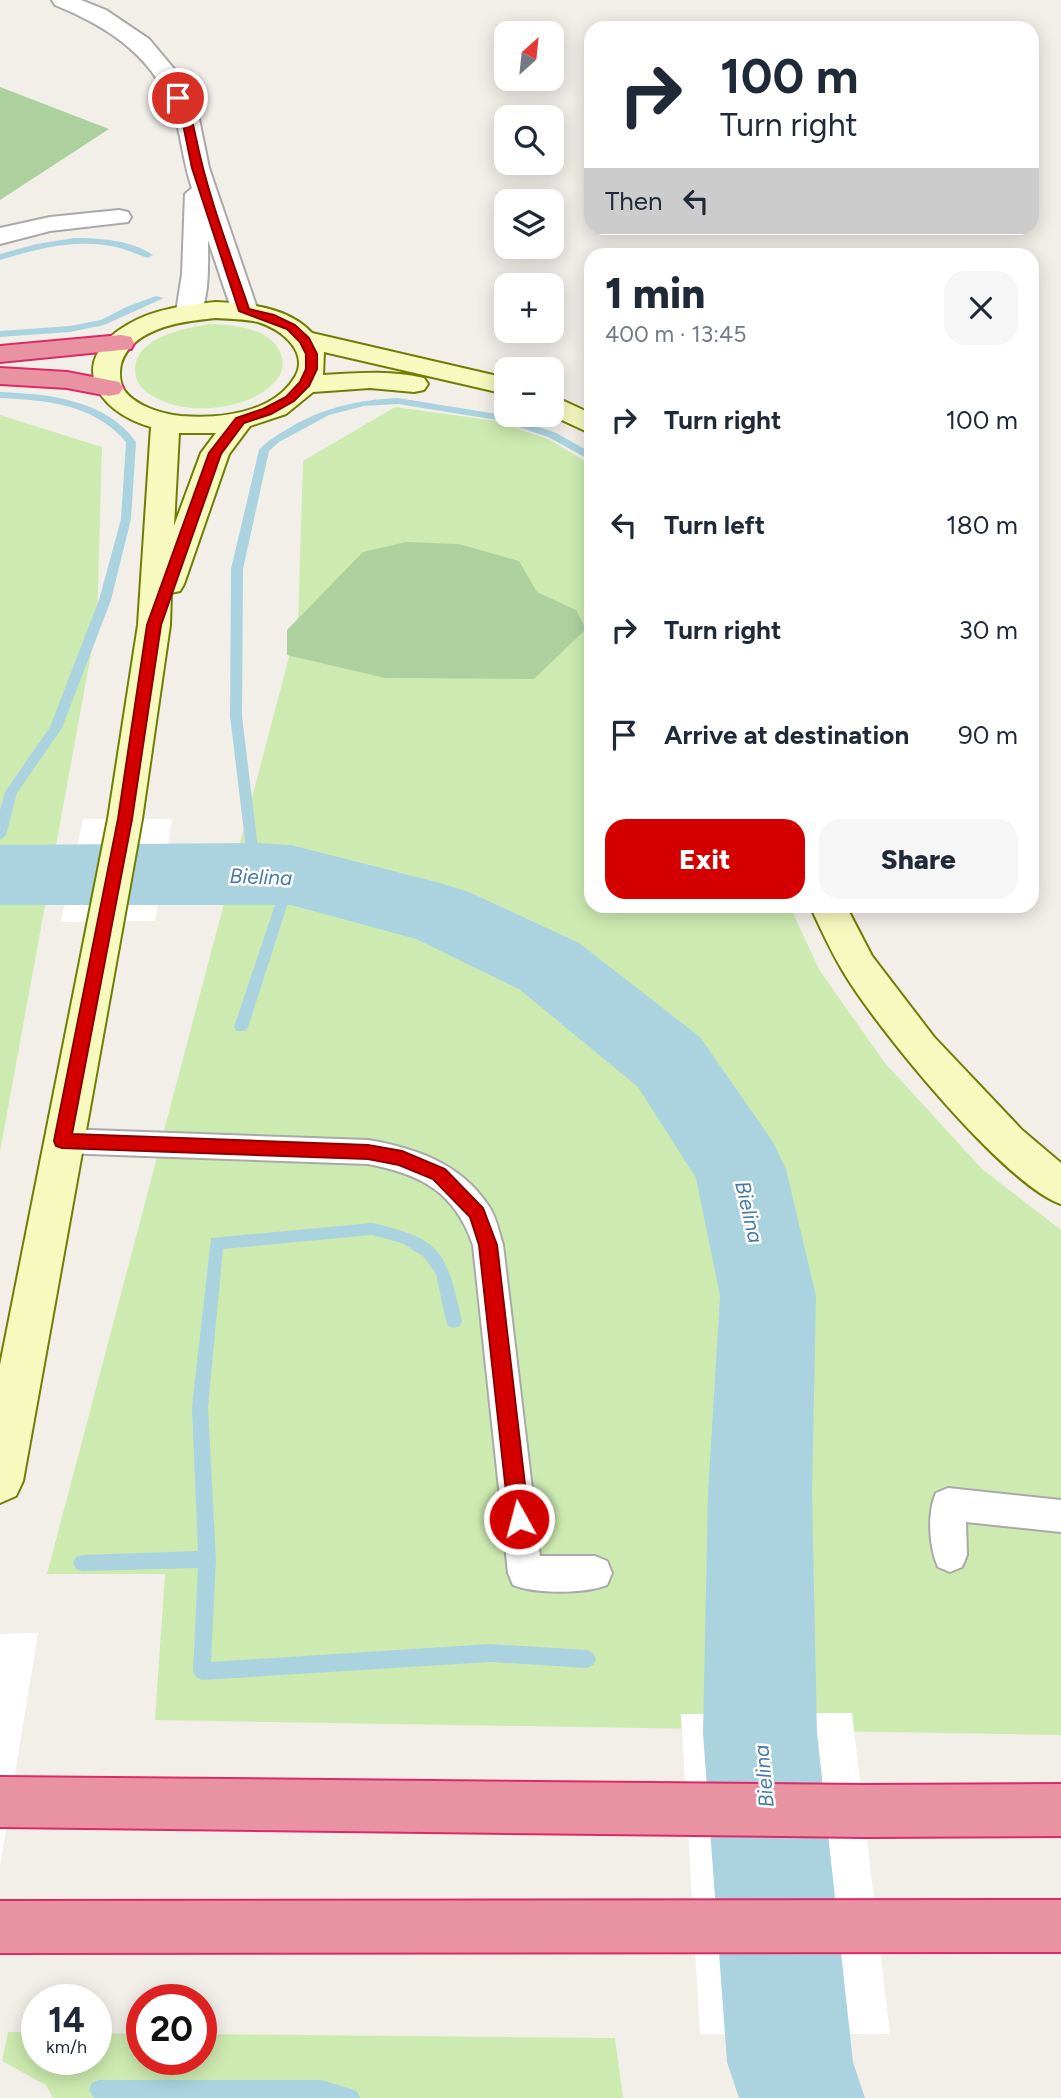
<!DOCTYPE html>
<meta charset="utf-8">
<style>
:root{--surface:#fff;--page:#f6f6f7;--text:#1f2937;--muted:#747a83;--accent:#d40000}
body{margin:0;font-family:Figtree,sans-serif;background:var(--page);color:var(--text);height:100vh;display:flex;flex-direction:column;font-size:26px;white-space:nowrap}
*{box-sizing:border-box;margin:0}
p{font-size:23px;color:var(--muted)}
.icon{flex:none;width:38px;height:38px;fill:none;stroke:currentColor;stroke-width:2;stroke-linecap:round;stroke-linejoin:round}
.map{position:relative;flex:1;overflow:hidden}
.sheet{position:absolute;left:584px;top:248px;width:455px;height:665px;display:flex;flex-direction:column;background:var(--surface);border-radius:21px;box-shadow:0 4px 18px #0003}
.sheet>*{flex:none}
.banner{position:absolute;left:584px;top:21px;width:455px;height:214px;border-radius:21px;box-shadow:0 4px 18px #0003;background:#fff;color:var(--text);overflow:hidden}
.needle{width:46px;rotate:27deg}
.tools{position:absolute;left:494px;top:21px;display:grid;gap:14px}
.tools a{display:grid;place-items:center;width:70px;height:70px;border-radius:14px;background:var(--surface);box-shadow:0 4px 18px #0003;font-size:35px}
.speed{position:absolute;left:21px;top:1984px;display:flex;gap:14px;font-size:35px;font-weight:700;text-align:center}
.speed>*{display:grid;place-content:center;width:91px;height:91px;border-radius:50%;background:var(--surface);box-shadow:0 4px 18px #0003;line-height:1}
.speed small{font-size:18px;font-weight:400}
.speed .limit{border:10px solid #d22;background:#fff;color:#111}
.pin{position:absolute;display:grid;place-items:center;width:60px;height:60px;color:#fff;margin:-30px;border:4px solid #fff;border-radius:50%;box-shadow:0 2px 7px #0007}
.me{position:absolute;width:77px;margin:-38px;rotate:353deg;stroke-linejoin:round;filter:drop-shadow(0 0 5px #0008)}
.turn{display:flex;align-items:center;gap:24px;height:147px;padding:0 21px;font-size:32px}
.turn .icon{width:91px;height:91px;stroke-width:2.5}
.turn b{display:block;font-size:49px;line-height:60px}
.then{display:flex;align-items:center;height:66px;padding:0 21px;background:#0003;gap:14px;font-size:26px}
.round{display:grid;place-items:center;flex:none;width:74px;height:74px;border-radius:21px;background:var(--page)}
.summary{display:flex;align-items:center;justify-content:space-between;height:119px;padding:0 21px}
h1{font-size:42px;font-weight:800;line-height:52px}
.button{display:flex;gap:14px;margin-top:auto;padding:14px 21px}
.button a{flex:1;height:80px;border-radius:21px;background:var(--accent);color:#fff;font-size:28px;font-weight:800;line-height:80px;text-align:center}
.button a+a{background:var(--page);color:var(--text)}
ul{padding:0;list-style:none}
li{display:flex;align-items:center;gap:21px;height:105px;padding:0 21px}
li div{flex:1}
li b{display:block;font-size:26px}
li em{font-style:normal}
.map>svg:first-child{display:block}
.grass{fill:#cdebb0}
.forest{fill:#add19e}
.pier{fill:#fff}
.lines{fill:none;stroke-linecap:round;stroke-linejoin:round}
.stream{fill:#aad3df;fill-rule:evenodd}
.river{fill:#aad3df;fill-rule:evenodd}
.service-casing{stroke:#a9a9a9;stroke-width:4}
.minor-casing{stroke:#a9a9a9;stroke-width:4}
.tertiary-casing{stroke:#a9a9a9;stroke-width:4}
.secondary-casing{stroke:#707d05;stroke-width:4}
.motorway-casing{stroke:#dc2a67;stroke-width:4}
.service{fill:#fff;fill-rule:evenodd}
.minor{fill:#fff;fill-rule:evenodd}
.tertiary{fill:#fff;fill-rule:evenodd}
.secondary{fill:#f7fabf;fill-rule:evenodd}
.motorway{fill:#e892a2;fill-rule:evenodd}
.route{fill:#d40000;stroke:#8a0000;stroke-width:2}
.labels{text-anchor:middle;stroke-width:5;stroke-linejoin:round;paint-order:stroke}
.water-label{font-size:21px;font-style:italic;fill:#4a7aab;stroke:#fff}
</style>
<div class="map">
<svg width="1061" height="2098" viewBox="0 0 1061 2098">
<rect width="100%" height="100%" fill="#f2efe9"/>
<g class="grass">
<path d="M210,324c25,1 65,4 72,34 2,6 0,15 -4,20 -22,30 -82,38 -115,23 -11,-5 -24,-11 -27,-24 -8,-38 47,-49 74,-53z"/>
<polygon points="395,407 497,421 550,440 591,465 592,906 790,907 820,971 885,1063 982,1169 1061,1230 1061,1735 155,1720 165,1574 47,1574 298,623 303,461"/>
<polygon points="0,415 102,447 97,621 0,1152"/>
<polygon points="8,2032 37,2032 37,2060 96,2060 96,2033 142,2034 142,2060 201,2060 201,2034 615,2038 623,2098 53,2098 46,2085 2,2061"/>
</g>
<g class="forest">
<polygon points="0,87 109,129 0,200"/>
<polygon points="406,542 459,544 519,561 537,592 576,610 586,629 534,679 385,678 287,655 287,630 363,552"/>
</g>
<g class="pier">
<polygon points="83,819 172,819 155,921 61,922"/>
<polygon points="38,1633 0,1866 0,1634"/>
<polygon points="852,1713 890,2034 700,2034 681,1714"/>
</g>
<g class="lines">
<g class="stream">
<path d="M74,238c26,0 57,2 79,17l-5,3c-13,-4 -24,-10 -37,-12 -39,-7 -74,3 -111,14v-6l36,-10z"/>
<polygon points="156,296 164,298 104,325 70,332 0,337 0,331 70,326 101,320 126,307"/>
<path d="M0,392c48,2 105,7 136,50l-5,77 -20,81 -49,128 -45,65 -11,42 -6,5v-30l5,-18 45,-65 49,-127 22,-81 5,-77c-32,-38 -80,-42 -126,-44z"/>
<path d="M398,398l105,17 53,18 36,20v8l-44,-24 -51,-17 -99,-16 -34,2 -35,9 -50,27 -10,9 -26,118 -1,147 19,157 -6,5 -6,-5 -19,-157 1,-147 28,-119c10,-11 22,-17 35,-25 36,-19 64,-25 104,-27z"/>
<polygon points="291,870 297,875 248,1027 246,1031 236,1031 234,1027 285,875"/>
<path d="M372,1223c72,16 74,30 90,98l-2,5 -6,2 -6,-2 -2,-5 -10,-47 -12,-17 -22,-14 -30,-8 -149,14 -15,158 8,152 -5,103 279,-18 97,6 6,3 3,6 -3,6 -6,3 -97,-6 -288,18 -6,-3 -3,-6 5,-103 -116,3 -6,-2 -3,-6 3,-6 6,-2 116,-4 -6,-144 19,-169z"/>
<polygon points="99,2080 322,2080 357,2091 360,2098 94,2098 89,2090 92,2083"/>
</g>
<polygon class="river" points="255,843 291,845 440,883 469,892 579,943 700,1037 773,1142 786,1169 816,1296 812,1493 817,1733 853,2062 865,2098 739,2098 727,2062 703,1733 708,1493 720,1296 696,1178 638,1087 519,989 416,939 291,905 0,905 0,845"/>
<defs>
<g id="service">
<path d="M62,1129l306,11c47,8 92,23 120,65 8,11 11,27 15,40l37,311h55l12,5 5,12 -5,12c-21,9 -73,9 -94,0l-5,-12 -35,-328c-18,-53 -52,-71 -105,-81l-306,-11 -10,-3 -5,-9 5,-9z"/>
<path d="M948,1488l113,12v32l-95,-10 1,33 -5,12 -12,5 -12,-5c-9,-20 -11,-54 -2,-74z"/>
</g>
<polygon id="minor" points="119,210 128,212 131,217 128,222 50,231 0,244 0,228 50,217"/>
<path id="tertiary" d="M52,0h29l25,10 43,29 31,37 19,43 10,49 49,143 -4,6 -9,2 -9,-2 -4,-6 -24,-71c0,21 2,60 -10,78l-9,2 -9,-2 -4,-6 6,-38 3,-80 7,-6c-8,-23 -10,-46 -16,-68 -18,-61 -65,-92 -121,-115z"/>
<g id="secondary">
<path d="M216,302c34,2 72,5 96,31l194,45v16l-182,-42 -1,23c34,-2 68,-5 101,3l4,6 -4,6 -10,2 -44,-4 -57,4 -27,22 -36,12 -21,28 -45,130 -4,7 -9,2 -1,32 -28,194 -119,662 -7,15 -16,7v-138l108,-546 30,-194 13,-198c-57,-16 -84,-67 -24,-102 26,-16 59,-20 89,-23zM216,318c14,1 29,1 42,4 24,7 54,32 35,58 -23,34 -75,39 -112,36 -19,-2 -46,-10 -57,-26 -4,-7 -5,-17 -3,-26 11,-37 63,-43 95,-46zM179,433h37l-15,20 -27,73z"/>
<polygon points="551,395 592,414 592,434 551,415"/>
<path d="M810,906h36l26,50 62,81 88,93 39,33v41c-56,-19 -185,-177 -217,-231 -13,-21 -23,-44 -34,-67z"/>
</g>
<g id="motorway">
<polygon points="121,335 131,337 134,343 131,349 0,362 0,346"/>
<polygon points="0,368 67,372 119,382 123,388 119,394 109,396 67,388 0,384"/>
<polygon points="0,1777 864,1785 1061,1784 1061,1836 864,1837 0,1827"/>
<polygon points="1061,1900 1061,1952 0,1953 0,1901"/>
</g>
</defs>
<use href="#service" class="service-casing"/>
<use href="#minor" class="minor-casing"/>
<use href="#tertiary" class="tertiary-casing"/>
<use href="#secondary" class="secondary-casing"/>
<use href="#motorway" class="motorway-casing"/>
<use href="#service" class="service"/>
<use href="#minor" class="minor"/>
<use href="#tertiary" class="tertiary"/>
<use href="#secondary" class="secondary"/>
<use href="#motorway" class="motorway"/>
</g>
<path class="route" d="M178,95c12,6 15,31 18,43 12,59 34,115 53,171l25,6 21,10 14,13 8,16v15l-8,17 -15,15 -23,13 -27,9 -23,31 -60,171 -29,194 -60,315 296,11 34,6 43,18 38,39 14,37 32,274 -3,6 -7,3 -7,-3 -3,-6 -30,-274 -9,-28 -37,-38 -34,-14 -31,-6 -306,-11 -6,-2 -2,-5 64,-322 29,-194 62,-172 27,-35 27,-9 23,-12 14,-15 6,-13v-15l-6,-12 -13,-13 -48,-18 -47,-143 -10,-49 -9,-21z"/>
<g class="labels">
<g class="water-label">
<text transform="translate(261 877) rotate(2)" y="7">Bielina</text>
<text transform="translate(749 1212) rotate(77)" y="7">Bielina</text>
<text transform="translate(764 1776) rotate(-95)" y="7">Bielina</text>
</g>
</g>
</svg>
<div class="tools">
<a><svg class="needle" viewBox="-14 -14 28 28"><path d="M0-13l5 13h-10z" fill="#e53935"/><path d="M0 13l5-13h-10z" fill="#747a83"/></svg></a>
<a><svg class="icon" aria-label="search" viewBox="0 0 24 24"><circle cx="10" cy="10" r="6"/><path d="M15 15l6 6"/></svg></a>
<a><svg class="icon" aria-label="layers" viewBox="0 0 24 24"><path d="M12 4l9 5-9 5-9-5zM3 14l9 5 9-5"/></svg></a>
<a>+</a>
<a>−</a>
</div>
<div class="speed"><div>14<small>km/h</small></div><div class="limit">20</div></div>
<div class="pin" style="left:178px;top:98px;background:#d93025"><svg class="icon" aria-label="arrive" viewBox="0 0 24 24"><path d="M6 21V4h12l-3 4 3 4H6"/></svg></div>
<svg class="me" style="left:519px;top:1519px" viewBox="-20 -20 40 40"><circle r="17" fill="#d40000" stroke="#fff" stroke-width="3"/><path d="M0-11L8 9 0 5-8 9z" fill="#fff"/></svg>
<div class="banner">
<div class="turn"><svg class="icon" aria-label="right" viewBox="0 0 24 24"><path d="M7 20v-9h11M14 6l5 5-5 5"/></svg><div><b>100 m</b>Turn right</div></div>
<div class="then">Then<svg class="icon" aria-label="left" viewBox="0 0 24 24"><path d="M17 20v-9H6M10 6l-5 5 5 5"/></svg></div>
</div>
<section class="sheet">
<div class="summary"><div><h1>1 min</h1><p>400 m · 13:45</p></div><a class="round"><svg class="icon" aria-label="close" viewBox="0 0 24 24"><path d="M6 6l12 12M18 6L6 18"/></svg></a></div>
<ul>
<li><svg class="icon" aria-label="right" viewBox="0 0 24 24"><path d="M7 20v-9h11M14 6l5 5-5 5"/></svg><div><b>Turn right</b></div><em>100 m</em></li>
<li><svg class="icon" aria-label="left" viewBox="0 0 24 24"><path d="M17 20v-9H6M10 6l-5 5 5 5"/></svg><div><b>Turn left</b></div><em>180 m</em></li>
<li><svg class="icon" aria-label="right" viewBox="0 0 24 24"><path d="M7 20v-9h11M14 6l5 5-5 5"/></svg><div><b>Turn right</b></div><em>30 m</em></li>
<li><svg class="icon" aria-label="arrive" viewBox="0 0 24 24"><path d="M6 21V4h12l-3 4 3 4H6"/></svg><div><b>Arrive at destination</b></div><em>90 m</em></li>
</ul>
<div class="button"><a>Exit</a><a>Share</a></div>
</section>
</div>
